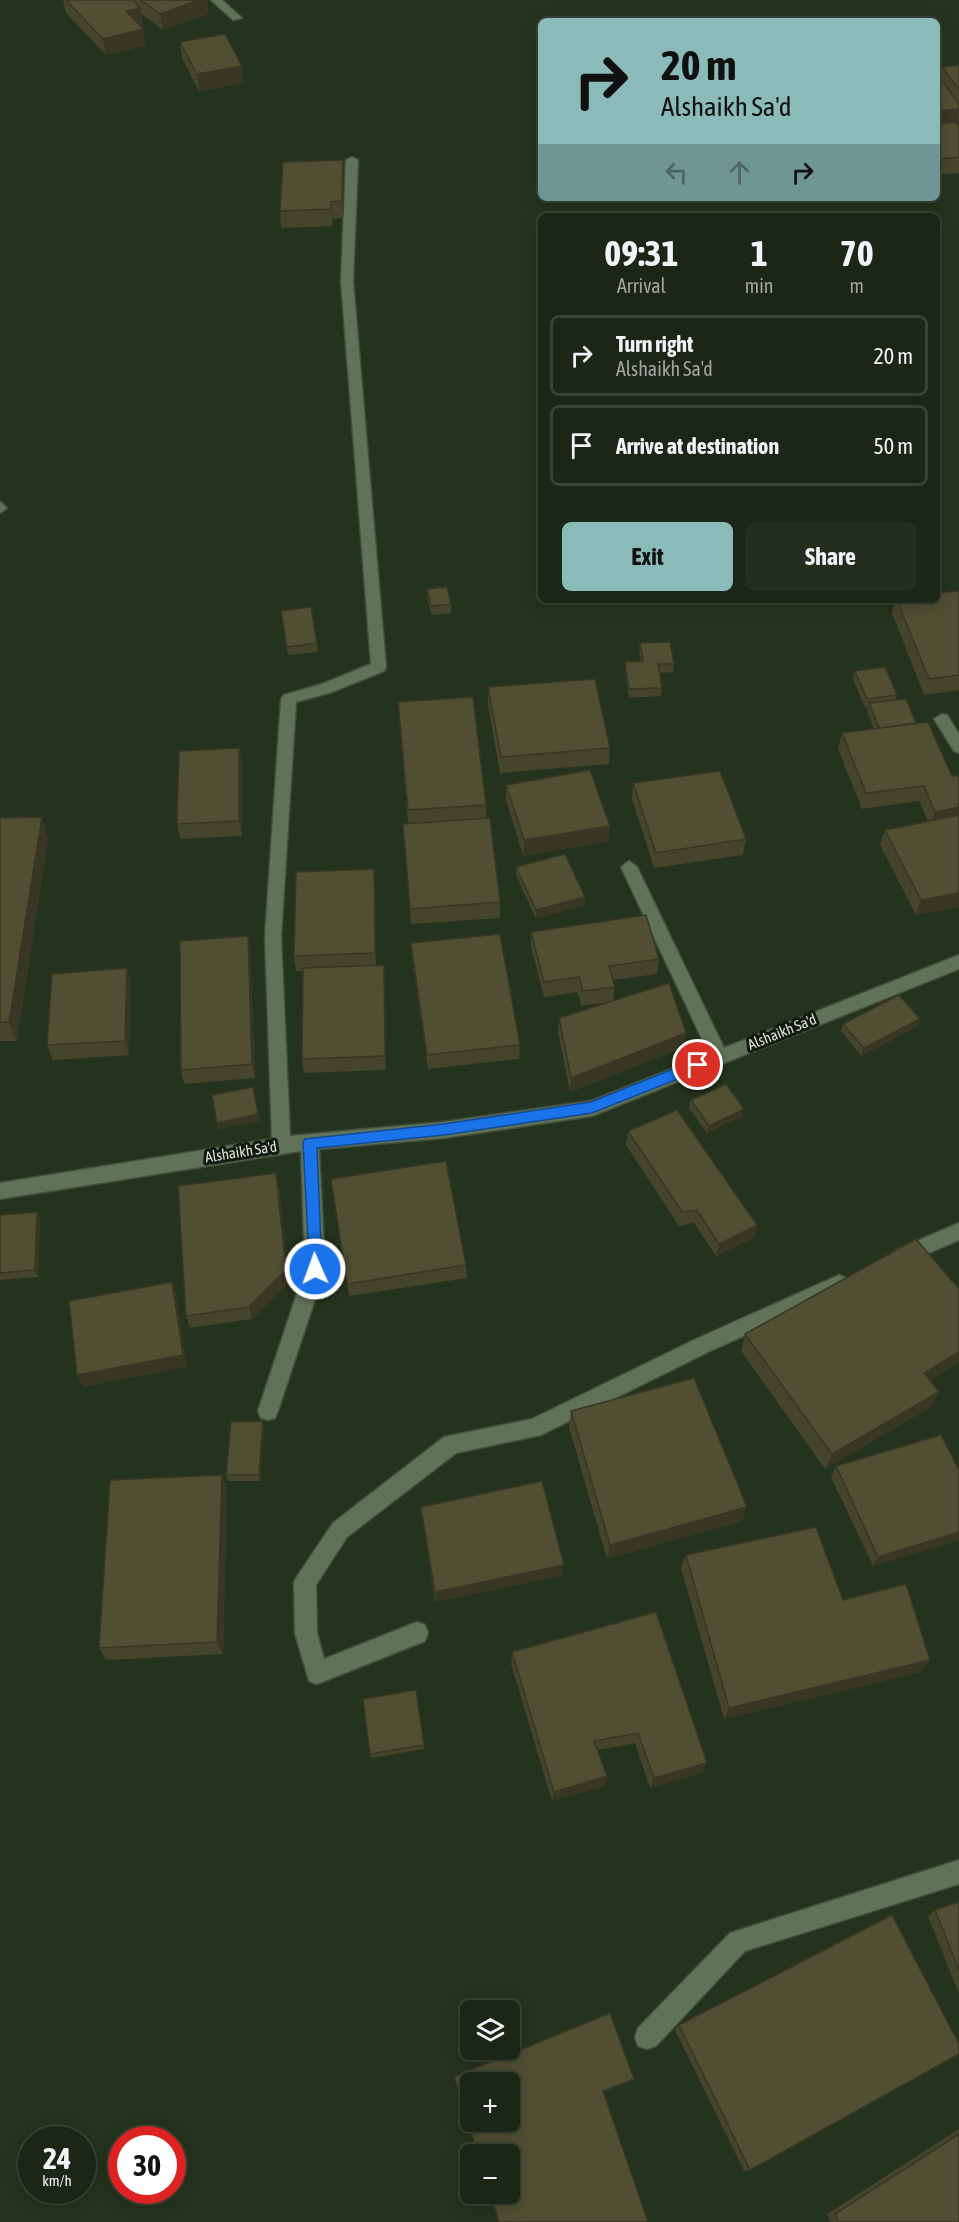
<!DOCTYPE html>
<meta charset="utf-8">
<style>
:root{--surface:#1b2616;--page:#242e1f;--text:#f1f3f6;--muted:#a0a5a1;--line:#394335;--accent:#8bbbb9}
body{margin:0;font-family:"Asap Condensed",sans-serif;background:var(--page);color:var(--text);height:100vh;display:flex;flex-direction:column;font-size:22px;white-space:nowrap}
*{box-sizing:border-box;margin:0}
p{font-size:20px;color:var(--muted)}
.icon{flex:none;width:33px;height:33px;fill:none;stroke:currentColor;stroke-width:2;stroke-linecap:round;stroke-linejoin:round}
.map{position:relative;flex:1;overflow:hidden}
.panel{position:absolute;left:538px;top:213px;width:402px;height:390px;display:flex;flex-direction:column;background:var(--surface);border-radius:9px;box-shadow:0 3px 15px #0003,0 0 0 2px var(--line)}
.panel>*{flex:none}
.banner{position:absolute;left:538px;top:18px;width:402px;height:183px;border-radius:9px;box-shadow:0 3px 15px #0003,0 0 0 2px var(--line);background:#8bbbb9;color:#111;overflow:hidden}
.tools{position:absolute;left:460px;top:2000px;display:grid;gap:12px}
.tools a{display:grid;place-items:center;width:60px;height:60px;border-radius:9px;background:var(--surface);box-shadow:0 3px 15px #0003,0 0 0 2px var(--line);font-size:30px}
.speed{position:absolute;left:18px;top:2126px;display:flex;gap:12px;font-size:30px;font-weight:700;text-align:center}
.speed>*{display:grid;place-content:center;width:78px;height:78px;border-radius:50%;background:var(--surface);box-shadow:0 3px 15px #0003,0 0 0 2px var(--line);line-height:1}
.speed small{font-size:15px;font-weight:400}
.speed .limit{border:9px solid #d22;background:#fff;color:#111}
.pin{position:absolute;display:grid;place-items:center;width:51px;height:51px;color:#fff;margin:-26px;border:3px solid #fff;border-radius:50%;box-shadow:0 2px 6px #0007}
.me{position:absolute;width:66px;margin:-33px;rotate:358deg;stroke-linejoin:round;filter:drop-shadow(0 0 4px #0008)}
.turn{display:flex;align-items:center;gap:21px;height:126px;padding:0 24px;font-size:27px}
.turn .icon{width:78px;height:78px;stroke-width:2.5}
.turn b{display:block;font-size:42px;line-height:51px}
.lanes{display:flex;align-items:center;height:57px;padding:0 24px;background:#0003;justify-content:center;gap:30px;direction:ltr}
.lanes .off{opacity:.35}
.eta{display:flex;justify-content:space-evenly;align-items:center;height:102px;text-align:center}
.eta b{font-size:36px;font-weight:700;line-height:42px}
.primary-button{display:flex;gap:12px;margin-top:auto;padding:12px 24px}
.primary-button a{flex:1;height:69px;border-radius:9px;background:var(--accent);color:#111;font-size:24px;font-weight:700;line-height:69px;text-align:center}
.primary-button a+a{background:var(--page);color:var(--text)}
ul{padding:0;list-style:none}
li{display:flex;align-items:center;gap:18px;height:81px;margin:0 12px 9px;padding:0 12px;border:3px solid var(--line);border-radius:9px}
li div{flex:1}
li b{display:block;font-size:22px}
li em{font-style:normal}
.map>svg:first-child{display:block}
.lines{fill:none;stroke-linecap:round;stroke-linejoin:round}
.minor-casing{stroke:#424f3c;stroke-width:3}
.minor{fill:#607258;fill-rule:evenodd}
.wall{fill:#45442c}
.shaded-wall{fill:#383724}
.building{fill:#504f33;stroke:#383724;stroke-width:1.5;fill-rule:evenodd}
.route{fill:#1a73e8;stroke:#114b97;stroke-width:1.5}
.labels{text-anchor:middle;stroke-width:6;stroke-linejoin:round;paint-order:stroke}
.street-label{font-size:15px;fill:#dae4d6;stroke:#12190f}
</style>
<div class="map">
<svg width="959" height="2222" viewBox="0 0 959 2222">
<rect width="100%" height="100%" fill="#24331d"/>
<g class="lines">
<defs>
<g id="minor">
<polygon points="211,0 222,0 242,18 233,20"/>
<polygon points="352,157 358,160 353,281 386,667 384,671 332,692 296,702 281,937 290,1136 444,1122 591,1101 709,1054 621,867 629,861 637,867 724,1048 959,955 959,969 592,1116 444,1138 319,1149 325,1269 278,1411 275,1418 268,1420 261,1418 258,1411 305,1269 301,1151 0,1199 0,1183 272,1139 265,937 281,699 284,695 322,684 371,664 341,281 346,160"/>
<polygon points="0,502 7,508 0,513"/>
<polygon points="942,714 947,715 959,734 959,753 954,751 934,719"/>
<polygon points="959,1223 959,1240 903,1264 896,1262 894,1256 896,1250"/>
<polygon points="839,1275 846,1278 849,1284 846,1290 710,1351 541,1435 456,1453 347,1537 316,1585 317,1633 324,1659 417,1622 425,1625 428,1633 425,1641 317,1684 309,1681 295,1633 294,1582 298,1575 333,1523 444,1437 532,1419 696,1339"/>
<polygon points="959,1860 959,1884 745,1951 656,2046 647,2049 638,2046 635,2037 638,2028 730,1933"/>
</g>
</defs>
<use href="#minor" class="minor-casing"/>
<use href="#minor" class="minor"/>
</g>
<g class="wall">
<polygon points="63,0 207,0 208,14 163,30 141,14 143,24 139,25 146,45 106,55 66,13"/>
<polygon points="180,42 242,66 244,83 199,91 182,58"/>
<polygon points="959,65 959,120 958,125 959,126 959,173 938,175 938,74 940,77 942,67"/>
<polygon points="344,177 343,218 333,219 332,226 281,228 280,211"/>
<polygon points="427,589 451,604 451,613 432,615 427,598"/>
<polygon points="959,591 959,690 924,695 892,613 895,600 938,600"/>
<polygon points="282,620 317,643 318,652 288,655"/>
<polygon points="640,643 674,664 673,672 659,673 662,688 661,696 629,698 625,671 625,662 641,661 639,651"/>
<polygon points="855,671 897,695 896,700 916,723 959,907 916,915 880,845 885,830 928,821 919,801 862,809 838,749 842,733 874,729 867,712 868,707 865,707 853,679"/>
<polygon points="488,687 610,748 609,764 500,773 488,704"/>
<polygon points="398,702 486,805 486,818 500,902 500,918 411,924 403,824 408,823"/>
<polygon points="239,748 242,764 242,836 180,839 177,824"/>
<polygon points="633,783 746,839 743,855 654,868 632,799"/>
<polygon points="506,785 610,826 608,841 523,856 506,800"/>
<polygon points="0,818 48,838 17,1041 0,1041"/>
<polygon points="516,867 585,897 585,905 536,919 516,875"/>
<polygon points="375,885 376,965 385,980 386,1070 304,1073 302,1059 303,971 296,971 294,956"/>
<polygon points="531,932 659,959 657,974 613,980 615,987 613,1001 686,1033 684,1047 570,1092 558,1032 559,1018 609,1002 581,1006 578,992 544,997 531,947"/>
<polygon points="248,936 250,951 255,1078 184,1084 181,1070"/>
<polygon points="411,943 520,1045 519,1059 428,1069 412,958"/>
<polygon points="131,983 129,1055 53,1060 47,1045"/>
<polygon points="920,1019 917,1027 861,1056 841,1031 843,1024"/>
<polygon points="691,1100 742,1116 707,1133 689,1108"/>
<polygon points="628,1131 754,1238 716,1256 694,1223 679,1226 626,1145"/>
<polygon points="331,1179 466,1265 467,1278 349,1296"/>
<polygon points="279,1187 289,1282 252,1319 190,1328 186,1316"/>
<polygon points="0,1215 40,1219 38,1277 0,1280"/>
<polygon points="745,1334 930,1380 931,1407 825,1469 741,1351"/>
<polygon points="571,1411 742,1521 607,1559 569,1427"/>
<polygon points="264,1427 260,1481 228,1481 226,1475"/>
<polygon points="836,1466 959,1470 959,1540 873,1566 831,1477"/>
<polygon points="222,1475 227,1489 223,1654 106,1660 99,1648"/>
<polygon points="421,1507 563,1575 435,1602"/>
<polygon points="686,1555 843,1600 921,1672 724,1719 681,1568"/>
<polygon points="512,1652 702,1773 650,1788 635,1743 598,1750 607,1776 605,1786 552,1801 511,1664"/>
<polygon points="416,1690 424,1749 371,1758 370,1754"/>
<polygon points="959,1902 959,1994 928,1916 935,1910"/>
<polygon points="679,2025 750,2170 744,2171 675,2030"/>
<polygon points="959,2129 959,2222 831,2222 827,2214"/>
</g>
<g class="shaded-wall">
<polygon points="199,0 207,0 208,14 163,30 160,14"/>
<polygon points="140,8 143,24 129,27 126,11"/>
<polygon points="143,29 146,45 106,55 103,39"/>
<polygon points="242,66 244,83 199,91 197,74"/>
<polygon points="959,109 958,125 938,127 938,111"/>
<polygon points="343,160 344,177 343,218 342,201"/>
<polygon points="331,202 333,219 332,226 331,209"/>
<polygon points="239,748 242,764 242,836 239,821"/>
<polygon points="959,807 959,822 930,828 935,812"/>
<polygon points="42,817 48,838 17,1041 9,1022"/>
<polygon points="610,826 608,841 523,856 524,840"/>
<polygon points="374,869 375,885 376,968 375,953"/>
<polygon points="959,893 959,907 916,915 921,900"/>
<polygon points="585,897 585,905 536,919 536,910"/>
<polygon points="248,936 250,951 255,1078 252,1064"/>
<polygon points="384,965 385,980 386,1070 385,1056"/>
<polygon points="127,968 131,983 129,1055 125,1041"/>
<polygon points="920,1019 917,1027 861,1056 864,1048"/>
<polygon points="686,1033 684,1047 570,1092 571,1078"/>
<polygon points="744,1109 742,1116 707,1133 709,1126"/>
<polygon points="258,1114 260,1121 218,1130 217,1123"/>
<polygon points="276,1173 279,1187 289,1282 252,1319 249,1307"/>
<polygon points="37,1212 40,1219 38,1277 35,1270"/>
<polygon points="757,1225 754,1238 716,1256 719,1244"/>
<polygon points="172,1282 176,1294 187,1367 83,1387 77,1375"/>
<polygon points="959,1352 959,1363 915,1389 924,1373"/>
<polygon points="939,1392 931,1407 825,1469 832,1454"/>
<polygon points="263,1421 264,1427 260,1481 259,1475"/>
<polygon points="222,1475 227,1489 223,1654 217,1642"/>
<polygon points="747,1507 742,1521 607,1559 610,1545"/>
<polygon points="959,1532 959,1540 873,1566 878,1557"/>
<polygon points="564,1565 563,1575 435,1602 435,1592"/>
<polygon points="930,1660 921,1672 724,1719 729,1708"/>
<polygon points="707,1763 702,1773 650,1788 654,1778"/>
<polygon points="607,1776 605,1786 552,1801 554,1792"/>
<polygon points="634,2079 630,2082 600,2094 603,2091"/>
</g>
<g class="building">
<polygon points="66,0 133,0 140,8 126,11 143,29 103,39"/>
<polygon points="141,0 199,0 160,14"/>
<polygon points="225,34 242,66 197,74 180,42"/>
<polygon points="959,65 959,89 942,67"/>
<polygon points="938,74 959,105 959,109 938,111"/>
<polygon points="956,122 959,126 959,157 938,159 938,124"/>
<polygon points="343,160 342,201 331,202 331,209 280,211 283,162"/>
<polygon points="447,587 451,604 431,606 427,589"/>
<polygon points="959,591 959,675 929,679 897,600 938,600 938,593"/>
<polygon points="311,607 317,643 287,647 281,611"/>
<polygon points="670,642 674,664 658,664 662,688 629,689 625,662 643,661 640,643"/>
<polygon points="885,667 897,695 867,699 855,671"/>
<polygon points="595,679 610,748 501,757 488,687"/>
<polygon points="473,697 486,805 408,810 398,702"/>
<polygon points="906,699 916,723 879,728 869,703"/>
<polygon points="928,722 952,776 959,776 959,807 935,812 924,786 866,793 842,733"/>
<polygon points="239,748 239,821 177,824 179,751"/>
<polygon points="590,770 610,826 524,840 506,785"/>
<polygon points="720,771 746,839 656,853 633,783"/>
<polygon points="959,815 959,893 921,900 885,830"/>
<polygon points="42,817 9,1022 0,1022 0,818"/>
<polygon points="490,818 500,902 410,909 403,824"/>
<polygon points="565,854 585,897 536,910 516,867"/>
<polygon points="374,869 375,953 294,956 296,872"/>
<polygon points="646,915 659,959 609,966 615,987 583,991 579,977 544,982 531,932"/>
<polygon points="500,934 520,1045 427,1055 411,943"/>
<polygon points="248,936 252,1064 181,1070 180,941"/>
<polygon points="384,965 385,1056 302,1059 303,968"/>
<polygon points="127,968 125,1041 47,1045 52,974"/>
<polygon points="669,983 686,1033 571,1078 559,1018"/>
<polygon points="899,995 920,1019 864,1048 843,1024"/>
<polygon points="726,1084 744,1109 709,1126 691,1100"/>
<polygon points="253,1087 258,1114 217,1123 212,1095"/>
<polygon points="677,1110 757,1225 719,1244 697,1210 682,1212 628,1131"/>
<polygon points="446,1161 466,1265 347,1284 331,1179"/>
<polygon points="276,1173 286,1270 249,1307 186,1316 178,1186"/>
<polygon points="37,1212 35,1270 0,1273 0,1215"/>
<polygon points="916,1239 959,1289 959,1352 924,1373 939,1392 832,1454 745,1334"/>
<polygon points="172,1282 183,1355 77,1375 69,1301"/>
<polygon points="694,1378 747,1507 610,1545 571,1411"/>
<polygon points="263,1421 259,1475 226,1475 231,1422"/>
<polygon points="941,1435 959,1470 959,1532 878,1557 836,1466"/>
<polygon points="222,1475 217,1642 99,1648 110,1480"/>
<polygon points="542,1481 564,1565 435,1592 421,1507"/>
<polygon points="816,1527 843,1600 906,1584 930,1660 729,1708 686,1555"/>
<polygon points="656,1612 707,1763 654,1778 638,1733 594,1741 607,1776 554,1792 512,1652"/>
<polygon points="416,1690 424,1745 370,1754 363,1699"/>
<polygon points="959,1902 959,1970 935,1910"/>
<polygon points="892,1915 959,2044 959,2054 750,2170 679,2025"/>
<path d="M610,2013l24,66 -31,12 45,131h-149l-9,-29h20v-39h-32l-24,-77zM471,2082h39v39h-39z"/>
<polygon points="959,2134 959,2222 839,2222 835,2214"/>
</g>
<polygon class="route" points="698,1059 705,1065 703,1069 592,1113 444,1135 317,1148 322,1269 315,1275 310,1274 303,1143 305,1139 444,1124 591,1102"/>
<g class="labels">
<g class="street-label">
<text transform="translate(782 1032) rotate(-22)" y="5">Alshaikh Sa'd</text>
<text transform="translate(241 1152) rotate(-9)" y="5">Alshaikh Sa'd</text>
</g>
</g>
</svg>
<div class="tools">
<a><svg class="icon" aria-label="layers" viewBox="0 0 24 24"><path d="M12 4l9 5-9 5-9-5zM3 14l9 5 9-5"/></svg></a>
<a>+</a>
<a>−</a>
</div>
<div class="speed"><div>24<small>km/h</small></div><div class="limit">30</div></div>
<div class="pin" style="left:698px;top:1065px;background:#d93025"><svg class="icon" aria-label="arrive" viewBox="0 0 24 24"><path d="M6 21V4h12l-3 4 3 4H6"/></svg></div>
<svg class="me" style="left:315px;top:1269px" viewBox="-20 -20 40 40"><circle r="17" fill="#1a73e8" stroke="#fff" stroke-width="3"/><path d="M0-11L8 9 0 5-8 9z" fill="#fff"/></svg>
<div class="banner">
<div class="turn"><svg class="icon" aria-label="right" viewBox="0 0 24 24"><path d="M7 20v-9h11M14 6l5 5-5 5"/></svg><div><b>20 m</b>Alshaikh Sa'd</div></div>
<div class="lanes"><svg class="icon off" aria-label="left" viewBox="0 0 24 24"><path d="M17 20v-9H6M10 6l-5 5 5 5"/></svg><svg class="icon off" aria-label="ahead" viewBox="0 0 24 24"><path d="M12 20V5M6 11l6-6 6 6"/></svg><svg class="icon" aria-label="right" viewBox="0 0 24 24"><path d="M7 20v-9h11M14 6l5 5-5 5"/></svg></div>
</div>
<section class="panel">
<div class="eta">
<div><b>09:31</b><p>Arrival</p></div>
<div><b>1</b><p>min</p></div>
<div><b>70</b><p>m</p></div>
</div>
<ul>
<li><svg class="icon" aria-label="right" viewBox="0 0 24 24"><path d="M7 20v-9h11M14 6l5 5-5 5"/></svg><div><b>Turn right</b><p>Alshaikh Sa'd</p></div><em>20 m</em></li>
<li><svg class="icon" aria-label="arrive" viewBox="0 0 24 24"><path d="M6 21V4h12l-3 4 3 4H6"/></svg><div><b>Arrive at destination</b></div><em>50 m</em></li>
</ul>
<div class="primary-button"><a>Exit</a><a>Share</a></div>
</section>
</div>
